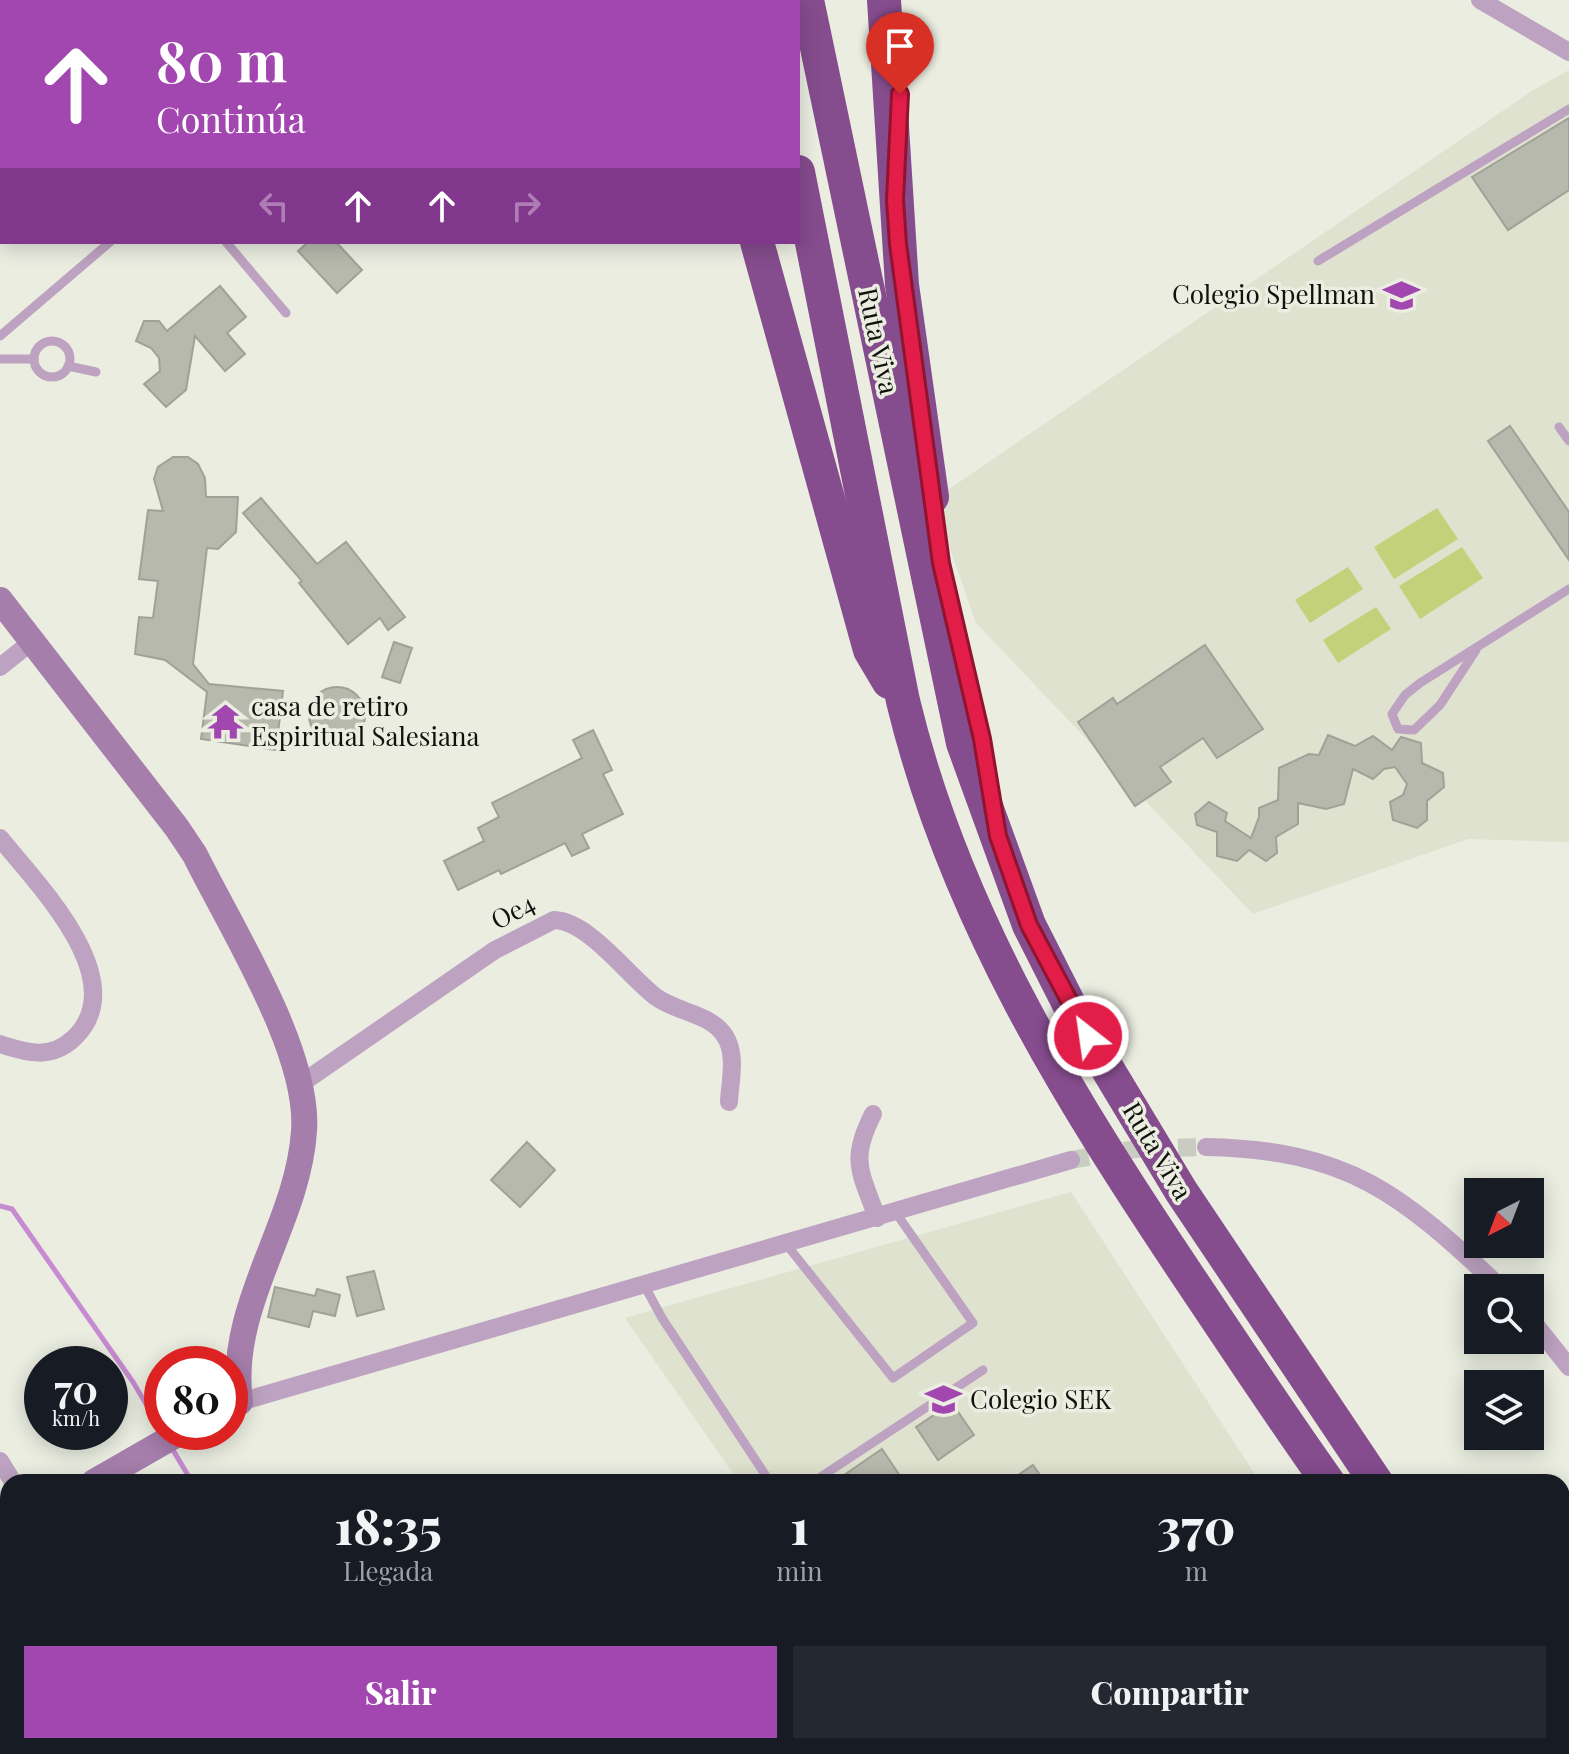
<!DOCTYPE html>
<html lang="es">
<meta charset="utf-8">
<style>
:root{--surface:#171b24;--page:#242831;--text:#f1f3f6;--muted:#9ea1a6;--accent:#a246b0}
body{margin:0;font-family:"Playfair Display",serif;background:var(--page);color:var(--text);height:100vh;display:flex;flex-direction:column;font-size:30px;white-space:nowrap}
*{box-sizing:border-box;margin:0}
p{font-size:26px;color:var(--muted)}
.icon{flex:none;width:44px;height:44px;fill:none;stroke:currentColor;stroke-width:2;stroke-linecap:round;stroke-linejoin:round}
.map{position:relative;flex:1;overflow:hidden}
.details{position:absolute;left:0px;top:1474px;width:1570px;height:280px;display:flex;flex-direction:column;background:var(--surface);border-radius:24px 24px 0 0;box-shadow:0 4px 20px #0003}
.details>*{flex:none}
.top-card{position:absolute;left:0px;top:0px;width:800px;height:244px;box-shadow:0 4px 20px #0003;background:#a246b0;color:#fff;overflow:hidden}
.needle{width:52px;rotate:222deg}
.tools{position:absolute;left:1464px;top:1178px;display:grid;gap:16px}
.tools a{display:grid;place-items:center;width:80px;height:80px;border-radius:0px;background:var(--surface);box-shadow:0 4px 20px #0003;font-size:40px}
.speed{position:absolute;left:24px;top:1346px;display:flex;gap:16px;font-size:40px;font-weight:700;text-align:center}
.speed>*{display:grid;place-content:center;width:104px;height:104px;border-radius:50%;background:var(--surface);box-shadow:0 4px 20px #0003;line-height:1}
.speed small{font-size:20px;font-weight:400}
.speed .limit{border:12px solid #d22;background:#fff;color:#111}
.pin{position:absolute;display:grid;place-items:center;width:68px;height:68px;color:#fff;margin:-82px -34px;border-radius:50% 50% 50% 0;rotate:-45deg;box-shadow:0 0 8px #0007}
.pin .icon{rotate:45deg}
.me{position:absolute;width:88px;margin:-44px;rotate:330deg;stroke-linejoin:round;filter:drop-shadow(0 0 6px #0008)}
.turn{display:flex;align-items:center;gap:28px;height:168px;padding:0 24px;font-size:36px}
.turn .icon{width:104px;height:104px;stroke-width:2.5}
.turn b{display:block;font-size:56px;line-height:68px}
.lanes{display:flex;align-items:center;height:76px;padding:0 24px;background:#0003;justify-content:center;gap:40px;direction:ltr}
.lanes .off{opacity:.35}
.eta{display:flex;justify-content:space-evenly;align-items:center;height:136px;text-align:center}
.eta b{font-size:48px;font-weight:800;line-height:56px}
.button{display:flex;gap:16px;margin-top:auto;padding:16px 24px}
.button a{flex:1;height:92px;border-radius:0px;background:var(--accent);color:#fff;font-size:32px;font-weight:800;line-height:92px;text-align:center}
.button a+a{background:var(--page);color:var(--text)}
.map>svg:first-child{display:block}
.built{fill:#dee2ce}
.green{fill:#c4d17b}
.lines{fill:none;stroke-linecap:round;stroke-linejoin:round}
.stream{stroke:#c78bd1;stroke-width:5}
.building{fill:#b7b9ad;stroke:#a0a297;stroke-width:2}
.street-tunnel{stroke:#c9ccc0;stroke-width:18;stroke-dasharray:18 9;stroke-linecap:butt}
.lane{stroke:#bda2c1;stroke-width:9}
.street{stroke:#bda2c1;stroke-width:18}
.secondary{stroke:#a67eac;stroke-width:26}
.highway{stroke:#854c8e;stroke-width:34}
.route-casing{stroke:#92132f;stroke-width:20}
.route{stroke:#e11d48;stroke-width:14}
.labels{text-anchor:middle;stroke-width:7;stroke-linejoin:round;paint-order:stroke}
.poi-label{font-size:26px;fill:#11110d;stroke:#eaede0;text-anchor:start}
.street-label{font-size:26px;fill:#11110d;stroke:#eaede0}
</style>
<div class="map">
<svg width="1569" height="1754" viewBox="0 0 1569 1754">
<rect width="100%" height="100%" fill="#eaede0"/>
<g class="built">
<polygon points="1569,70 1569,842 1468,839 1253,914 976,623 933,500 1532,91"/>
<polygon points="1071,1192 1260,1482 739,1482 625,1318"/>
<polygon points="922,1746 1433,1746 1439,1754 928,1754"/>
</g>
<g class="green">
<polygon points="1437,508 1458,539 1394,579 1374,547"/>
<polygon points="1462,547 1483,578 1420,619 1399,586"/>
<polygon points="1348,567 1363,589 1310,623 1295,600"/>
<polygon points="1376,607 1391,629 1338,663 1323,640"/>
<polygon points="1217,1746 1411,1746 1413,1750 1408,1754 1205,1754"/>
</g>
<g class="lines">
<g class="stream">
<polyline points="0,1206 12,1209 133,1382 162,1431"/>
<polyline points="170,1445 192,1482"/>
<polyline points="372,1746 380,1754"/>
</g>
</g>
<g class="building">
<polygon points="1569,118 1569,190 1508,230 1472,177"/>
<polygon points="308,242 336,242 362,270 337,293 298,251"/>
<polygon points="220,286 246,317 227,333 245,354 225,371 195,336 186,390 166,407 144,384 160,371 159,358 151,348 136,341 144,321 159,321 167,331"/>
<polygon points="1510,426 1569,512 1569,560 1488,441"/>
<polygon points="173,457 188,457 198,464 205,478 206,497 238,497 236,532 218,549 207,548 193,664 209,684 283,691 276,750 201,739 207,692 165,660 135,654 139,617 153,618 158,581 139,579 148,510 163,511 154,479 158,467"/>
<polygon points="261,498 317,564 346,542 405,617 388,630 380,618 348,644 299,583 302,581 243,513"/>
<polygon points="394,642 412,648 400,683 382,677"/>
<polygon points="1205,645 1263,729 1217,758 1203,738 1160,767 1171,782 1135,806 1078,722 1113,698 1117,704"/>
<circle cx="337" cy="715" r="28"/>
<polygon points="593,730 612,770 603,774 623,814 582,834 589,848 572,856 565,843 501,874 499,870 458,890 444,861 484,841 478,828 499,817 492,803 582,758 573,740"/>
<polygon points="1328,735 1355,746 1373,736 1392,750 1401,737 1421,743 1422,763 1443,773 1444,787 1427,801 1427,820 1417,828 1393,820 1390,802 1403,795 1407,784 1395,767 1384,769 1373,779 1353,769 1344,804 1326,809 1298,803 1298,824 1276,837 1277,853 1266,861 1249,850 1237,861 1217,856 1217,832 1197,825 1195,814 1209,802 1227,813 1225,821 1251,838 1259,817 1259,808 1278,800 1279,768 1309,754 1319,755"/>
<polygon points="527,1142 555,1170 520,1207 491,1180"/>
<polygon points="374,1271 384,1309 357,1316 347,1277"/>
<polygon points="275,1287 315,1296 317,1289 340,1295 335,1316 313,1311 309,1327 268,1317"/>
<polygon points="952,1403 974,1435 938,1460 916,1427"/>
<polygon points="882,1449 904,1482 834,1482"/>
<polygon points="1033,1465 1045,1482 1008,1482"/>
</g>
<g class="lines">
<polyline class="street-tunnel" points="1071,1160 1136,1149 1206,1147"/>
<g class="lane">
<polyline points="435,0 437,2"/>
<polyline points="227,2 229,0"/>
<polyline points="226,242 286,313"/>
<polyline points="1318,261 1569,109"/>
<polyline points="0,336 110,242"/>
<circle cx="52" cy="359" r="18"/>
<polyline points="0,359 34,359"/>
<polyline points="68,366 96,372"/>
<polyline points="1559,427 1569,441"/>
<polyline points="1476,650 1440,705 1414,730 1398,729 1392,714 1405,695 1420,683 1569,589"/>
<polyline points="786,1244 893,1378 973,1323 896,1213"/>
<polyline points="643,1283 662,1318 770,1482"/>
<polyline points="813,1482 983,1370"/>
</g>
<g class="street">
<polyline points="1480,0 1569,52"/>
<polyline points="0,667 30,643"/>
<path d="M0,838c37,46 134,143 74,200 -23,22 -47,15 -74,6"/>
<path d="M302,1083l193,-133 59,-30c35,1 74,56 102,77 22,16 54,16 69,39 12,19 5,45 4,66"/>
<path d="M873,1114c-24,47 -12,58 4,104"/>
<path d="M1206,1147c143,3 194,46 295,141"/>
<polyline points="1530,1318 1569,1367"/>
<polyline points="240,1402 1071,1160"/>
<polyline points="0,1461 13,1482"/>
</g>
<g class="secondary">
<path d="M0,600l177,228 18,27c36,73 115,197 109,276 -6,94 -77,174 -64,271l-10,5"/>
<polyline points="94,1482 181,1432"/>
<polyline points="0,1548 8,1540"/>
</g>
<g class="highway">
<polyline points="663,0 664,2"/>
<polyline points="765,0 765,2"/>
<polyline points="807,0 963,743 1029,925 1072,1010 1181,1191 1376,1482"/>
<polyline points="884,0 902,285 932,497"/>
<path d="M798,172l105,529c52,216 167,399 289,581 45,67 89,134 136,200"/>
<polyline points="757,242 870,650 889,682"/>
<polyline points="1562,1700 1569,1707"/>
<polyline points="1550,1746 1557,1754"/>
</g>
</g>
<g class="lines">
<defs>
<polyline id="route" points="900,94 895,200 898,244 941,563 982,739 998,836 1029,925 1088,1036"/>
</defs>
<use href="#route" class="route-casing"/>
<use href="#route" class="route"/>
</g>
<defs>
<symbol id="school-bare" viewBox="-9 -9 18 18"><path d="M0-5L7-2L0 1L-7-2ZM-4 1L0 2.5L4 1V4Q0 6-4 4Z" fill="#a246b0" stroke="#eaede0" stroke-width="2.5" paint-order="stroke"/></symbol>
<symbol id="temple-bare" viewBox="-9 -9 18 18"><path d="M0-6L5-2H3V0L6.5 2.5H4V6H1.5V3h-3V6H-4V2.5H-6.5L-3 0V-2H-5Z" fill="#a246b0" stroke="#eaede0" stroke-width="2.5" paint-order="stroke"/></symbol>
</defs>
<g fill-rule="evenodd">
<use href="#school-bare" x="1376" y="270" width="51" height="51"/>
<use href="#temple-bare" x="200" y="696" width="51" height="51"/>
<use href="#school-bare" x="918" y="1374" width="51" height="51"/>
</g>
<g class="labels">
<g class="poi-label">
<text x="1375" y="304" text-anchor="end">Colegio Spellman</text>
<text x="251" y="716">casa de retiro<tspan x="251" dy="30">Espiritual Salesiana</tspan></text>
<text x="970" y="1409">Colegio SEK</text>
</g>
<g class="street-label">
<text transform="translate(878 341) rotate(78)" y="9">Ruta Viva</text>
<text transform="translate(513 912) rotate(-27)" y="9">Oe4</text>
<text transform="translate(1157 1151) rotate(59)" y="9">Ruta Viva</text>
</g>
</g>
</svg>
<div class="tools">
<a><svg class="needle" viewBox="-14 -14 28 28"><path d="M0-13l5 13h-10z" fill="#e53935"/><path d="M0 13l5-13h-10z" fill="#9ea1a6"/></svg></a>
<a><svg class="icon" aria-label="search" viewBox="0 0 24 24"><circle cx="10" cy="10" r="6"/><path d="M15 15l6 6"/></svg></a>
<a><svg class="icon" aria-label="layers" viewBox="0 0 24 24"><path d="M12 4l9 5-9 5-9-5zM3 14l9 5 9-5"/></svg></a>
</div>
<div class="speed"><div>70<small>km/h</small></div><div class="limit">80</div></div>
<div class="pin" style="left:900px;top:94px;background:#d93025"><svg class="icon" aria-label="arrive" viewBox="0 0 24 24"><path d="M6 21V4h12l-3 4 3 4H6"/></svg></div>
<svg class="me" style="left:1088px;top:1036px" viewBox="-20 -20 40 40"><circle r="17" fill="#e11d48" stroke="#fff" stroke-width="3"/><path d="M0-11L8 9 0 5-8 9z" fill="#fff"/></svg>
<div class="top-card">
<div class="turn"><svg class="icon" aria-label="ahead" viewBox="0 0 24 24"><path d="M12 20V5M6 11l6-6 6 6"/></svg><div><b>80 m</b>Continúa</div></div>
<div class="lanes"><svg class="icon off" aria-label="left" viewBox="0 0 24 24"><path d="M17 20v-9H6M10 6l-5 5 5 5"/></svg><svg class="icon" aria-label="ahead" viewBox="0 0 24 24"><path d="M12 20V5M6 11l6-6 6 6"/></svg><svg class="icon" aria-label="ahead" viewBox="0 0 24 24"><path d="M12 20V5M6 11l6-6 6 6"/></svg><svg class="icon off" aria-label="right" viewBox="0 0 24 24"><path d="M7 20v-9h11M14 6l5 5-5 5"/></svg></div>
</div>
<section class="details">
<div class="eta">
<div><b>18:35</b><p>Llegada</p></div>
<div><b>1</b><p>min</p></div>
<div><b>370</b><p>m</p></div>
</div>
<div class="button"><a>Salir</a><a>Compartir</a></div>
</section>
</div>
